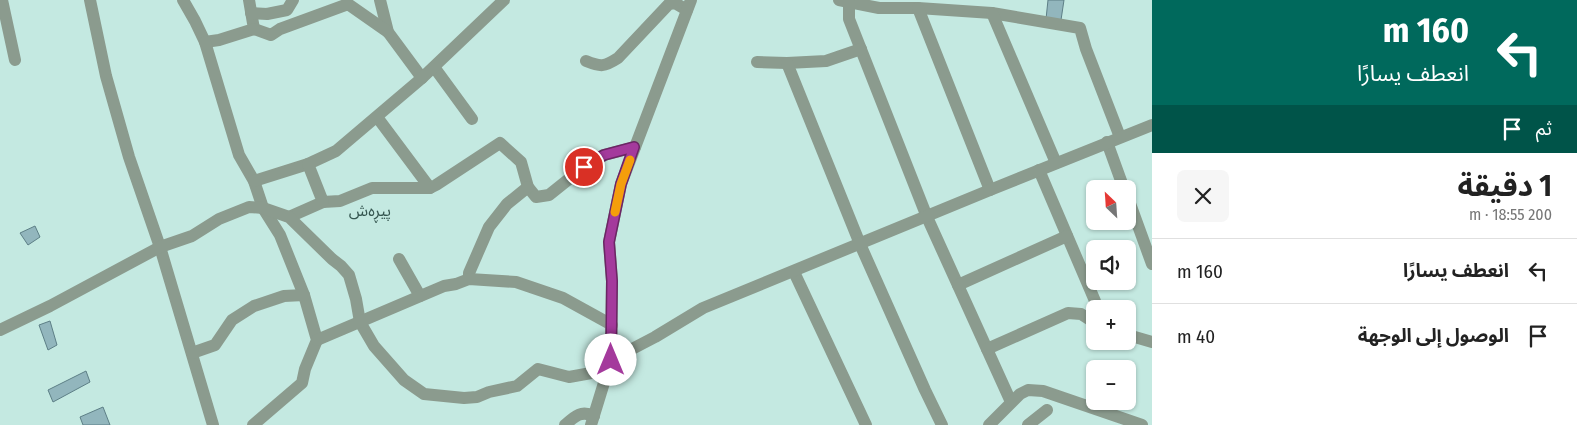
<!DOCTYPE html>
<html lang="ar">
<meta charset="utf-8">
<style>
:root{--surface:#fff;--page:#f6f6f6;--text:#222;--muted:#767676;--line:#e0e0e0}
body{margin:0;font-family:"Fira Sans Condensed","Noto Sans Arabic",sans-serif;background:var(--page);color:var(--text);direction:rtl;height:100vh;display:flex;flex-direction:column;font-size:19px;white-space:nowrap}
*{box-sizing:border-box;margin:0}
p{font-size:16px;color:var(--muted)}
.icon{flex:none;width:28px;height:28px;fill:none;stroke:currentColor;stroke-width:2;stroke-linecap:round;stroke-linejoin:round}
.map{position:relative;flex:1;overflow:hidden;direction:ltr}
.panel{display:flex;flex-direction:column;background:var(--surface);width:425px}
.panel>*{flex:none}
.banner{background:#00695c;color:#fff;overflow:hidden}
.needle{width:32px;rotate:335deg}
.controls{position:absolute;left:1086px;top:180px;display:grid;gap:10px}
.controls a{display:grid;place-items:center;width:50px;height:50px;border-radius:8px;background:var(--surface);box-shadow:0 1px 4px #0004;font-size:25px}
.pin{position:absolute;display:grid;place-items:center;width:42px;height:42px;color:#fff;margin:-21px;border:2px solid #fff;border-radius:50%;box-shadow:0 1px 5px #0007}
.me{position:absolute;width:55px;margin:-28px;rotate:0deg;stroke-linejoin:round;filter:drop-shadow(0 0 4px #0008)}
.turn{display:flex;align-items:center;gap:18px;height:105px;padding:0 25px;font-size:22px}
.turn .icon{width:65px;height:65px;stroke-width:2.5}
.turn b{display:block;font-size:35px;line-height:42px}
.then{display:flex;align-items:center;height:48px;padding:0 25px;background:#0003;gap:10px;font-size:19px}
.round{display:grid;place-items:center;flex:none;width:52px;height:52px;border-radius:8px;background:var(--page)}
.head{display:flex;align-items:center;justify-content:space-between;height:85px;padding:0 25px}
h1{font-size:30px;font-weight:700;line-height:38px}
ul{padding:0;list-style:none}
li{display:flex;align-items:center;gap:15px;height:65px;padding:0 25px;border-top:1px solid var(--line)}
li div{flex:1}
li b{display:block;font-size:19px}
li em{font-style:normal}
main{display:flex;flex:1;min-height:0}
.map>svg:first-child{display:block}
.building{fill:#92b6bd;stroke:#5d7f86}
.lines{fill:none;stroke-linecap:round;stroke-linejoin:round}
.minor{stroke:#8b9b8e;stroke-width:12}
.route-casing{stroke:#6b2665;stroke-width:12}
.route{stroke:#a43a9c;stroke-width:9}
.slow{stroke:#f59e0b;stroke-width:9}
.labels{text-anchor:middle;stroke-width:4.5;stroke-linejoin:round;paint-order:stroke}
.quarter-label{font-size:16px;fill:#355650;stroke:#c4e9e1}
</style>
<main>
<section class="panel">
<div class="banner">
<div class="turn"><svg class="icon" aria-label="left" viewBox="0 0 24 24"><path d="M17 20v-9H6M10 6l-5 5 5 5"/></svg><div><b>160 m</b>انعطف يسارًا</div></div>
<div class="then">ثم<svg class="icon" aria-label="arrive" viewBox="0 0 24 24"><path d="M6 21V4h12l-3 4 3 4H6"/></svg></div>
</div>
<div class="head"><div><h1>1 دقيقة</h1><p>200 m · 18:55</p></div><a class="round"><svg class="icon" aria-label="close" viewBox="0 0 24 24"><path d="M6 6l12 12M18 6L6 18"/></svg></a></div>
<ul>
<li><svg class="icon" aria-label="left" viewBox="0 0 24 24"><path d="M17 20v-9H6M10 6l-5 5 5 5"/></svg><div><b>انعطف يسارًا</b></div><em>160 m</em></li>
<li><svg class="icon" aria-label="arrive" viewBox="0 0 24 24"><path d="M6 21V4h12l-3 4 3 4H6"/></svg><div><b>الوصول إلى الوجهة</b></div><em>40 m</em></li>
</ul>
</section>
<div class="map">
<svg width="1152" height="425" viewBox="0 0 1152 425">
<rect width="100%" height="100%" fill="#c4e9e1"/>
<g class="building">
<polygon points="1048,0 1064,0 1061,20 1046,19"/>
<polygon points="35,226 40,237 28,245 20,233"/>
<polygon points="50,321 57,345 48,350 39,325"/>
<polygon points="86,371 90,382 53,402 48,390"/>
<polygon points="103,407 110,425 83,425 80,417"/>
</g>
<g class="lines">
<g class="minor">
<polyline points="2,0 15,60"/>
<polyline points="90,0 106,76 129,157 160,247 213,425"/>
<polyline points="183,0 195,21 205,42 219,40 254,29 249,0"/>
<polyline points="380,0 388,32 422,78"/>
<polyline points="839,0 879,8 918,8 992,13 1080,28 1086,49 1120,137"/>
<polyline points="849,1 849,19 927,217 1011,402"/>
<polyline points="918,8 990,190"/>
<polyline points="251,13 267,14 287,10 293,0"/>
<polyline points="992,13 1056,163"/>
<polyline points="254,29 271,35 280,29 348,4 388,32"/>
<polyline points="205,42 239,155 254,181 263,208 280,235 304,295 317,340 305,369 302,383 253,425"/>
<path d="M586,61c15,6 18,6 32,-3l51,-54 6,-1 12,7"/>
<polyline points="757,62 787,63 826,61 861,49"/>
<polyline points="787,63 860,244 925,390 942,425"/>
<polyline points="434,67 472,119"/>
<polyline points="377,117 430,188"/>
<polyline points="1107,142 1124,189"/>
<polyline points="1039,170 1095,301 1091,319"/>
<polyline points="254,181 308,164"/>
<polyline points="1128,198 1152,264"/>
<polyline points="323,202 340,201 372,188 430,188 436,185 500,143 521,162 528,187 536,197 549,195 584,167 604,155 635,147"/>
<polyline points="289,217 323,202 308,164 336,151 422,78 504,0"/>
<polyline points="399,259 420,296"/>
<polyline points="794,272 866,425"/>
<polyline points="469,279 469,273 489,227 507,204 528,187"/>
<polyline points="958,285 1067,236"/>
<polyline points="0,330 50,306 160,247 192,236 219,219 249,207 263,208 289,217 332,259 341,266 349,275 356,299 360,322 374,346 404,380 424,394 464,398 477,397 489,392 517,386 538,369 569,377 608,370"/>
<polyline points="1128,335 1152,342"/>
<polyline points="317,340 444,286 456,284 469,279 516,282 563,298 612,325"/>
<polyline points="987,349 1068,313 1081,314 1095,323"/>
<polyline points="192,353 215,345 232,320 254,306 284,296 304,295"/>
<polyline points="611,360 655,337 703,308 990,190 1152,125"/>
<path d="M565,425c10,-9 16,-15 29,-9"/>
<polyline points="591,425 611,360 612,281 609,242 621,184 691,0"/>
<polyline points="989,425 1020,394 1028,390 1043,391 1142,425"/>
<polyline points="1028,425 1047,410"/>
</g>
</g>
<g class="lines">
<defs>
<polyline id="route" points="584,167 604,155 634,147 621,184 609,242 612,281 611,360"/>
</defs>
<use href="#route" class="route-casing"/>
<use href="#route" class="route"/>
<polyline class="slow" points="615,212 621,184 630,160"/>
</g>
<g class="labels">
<g class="quarter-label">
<text x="370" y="216">پیڕەش</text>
</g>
</g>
</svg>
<div class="controls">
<a><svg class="needle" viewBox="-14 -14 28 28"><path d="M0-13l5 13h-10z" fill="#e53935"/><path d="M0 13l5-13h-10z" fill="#767676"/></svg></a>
<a><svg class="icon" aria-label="sound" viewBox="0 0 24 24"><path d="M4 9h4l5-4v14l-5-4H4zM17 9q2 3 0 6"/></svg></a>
<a>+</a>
<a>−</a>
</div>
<div class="pin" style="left:584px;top:167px;background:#d93025"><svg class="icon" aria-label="arrive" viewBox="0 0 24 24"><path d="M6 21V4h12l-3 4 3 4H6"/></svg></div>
<svg class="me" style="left:611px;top:360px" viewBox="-20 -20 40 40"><circle r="19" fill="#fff"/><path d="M0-13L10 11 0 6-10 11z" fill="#a43a9c"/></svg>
</div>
</main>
